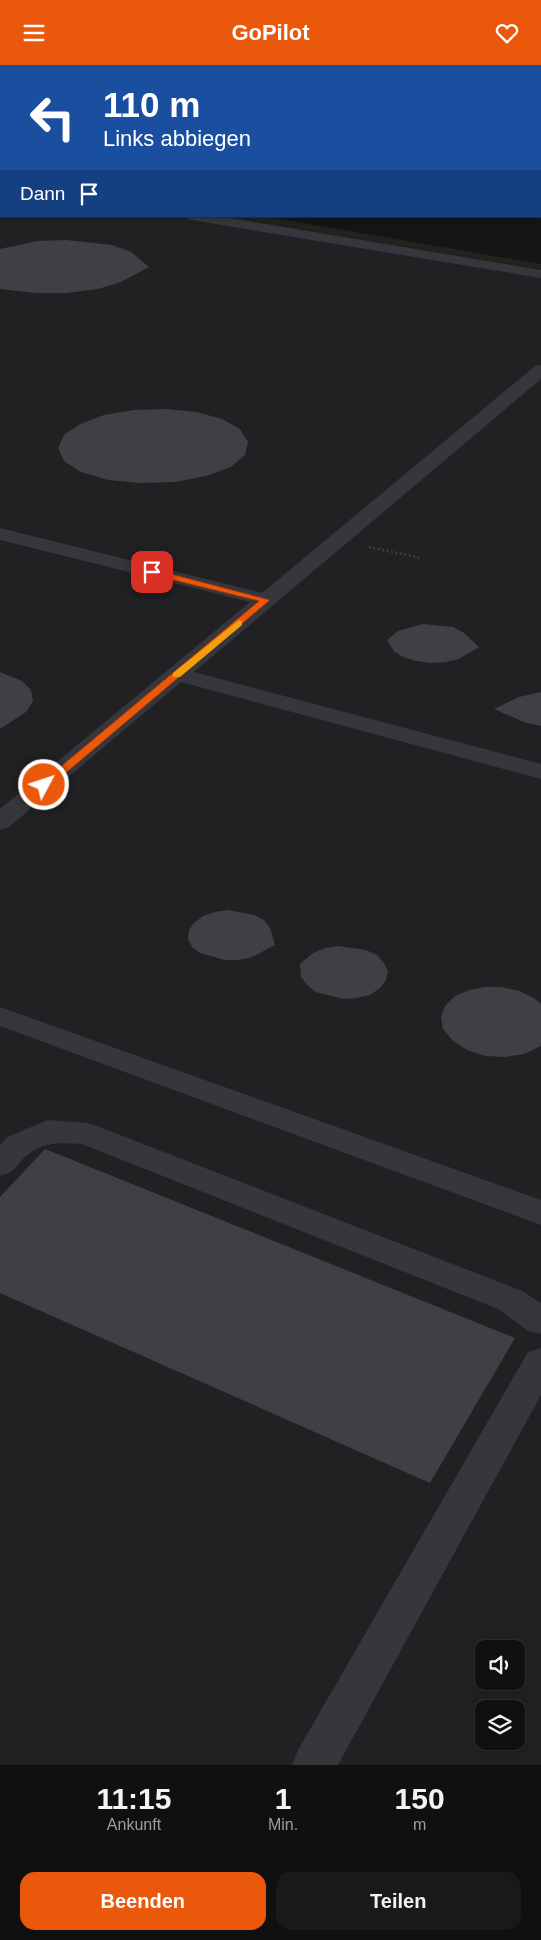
<!DOCTYPE html>
<html lang="de">
<style>
:root{--surface:#101011;--page:#19191a;--text:#f1f3f6;--muted:#9c9d9f;--line:#303031;--accent:#ea580c}
body{margin:0;font-family:Helvetica,sans-serif;background:var(--page);color:var(--text);height:100vh;display:flex;flex-direction:column;font-size:19px;white-space:nowrap}
*{box-sizing:border-box;margin:0}
p{font-size:16px;color:var(--muted)}
.icon{flex:none;width:28px;height:28px;fill:none;stroke:currentColor;stroke-width:2;stroke-linecap:round;stroke-linejoin:round}
.map{position:relative;height:1700px;overflow:hidden}
.sheet{display:flex;flex-direction:column;background:var(--surface);flex:1}
.sheet>*{flex:none}
.hud{position:absolute;left:0px;top:0px;width:541px;height:152px;box-shadow:0 2px 8px #0003,0 0 0 1px var(--line);background:#1a4fa0;color:#fff;overflow:hidden}
.fabs{position:absolute;left:475px;top:1575px;display:grid;gap:10px}
.fabs a{display:grid;place-items:center;width:50px;height:50px;border-radius:10px;background:var(--surface);box-shadow:0 2px 8px #0003,0 0 0 1px var(--line);font-size:25px}
.pin{position:absolute;display:grid;place-items:center;width:42px;height:42px;color:#fff;margin:-21px;border-radius:10px;box-shadow:0 2px 8px #0006}
.me{position:absolute;width:55px;margin:-28px;rotate:50deg;stroke-linejoin:round;filter:drop-shadow(0 0 4px #0008)}
.turn{display:flex;align-items:center;gap:18px;height:105px;padding:0 20px;font-size:22px}
.turn .icon{width:65px;height:65px;stroke-width:2.5}
.turn b{display:block;font-size:35px;line-height:42px}
.then{display:flex;align-items:center;height:48px;padding:0 20px;background:#0003;gap:10px;font-size:19px}
.eta{display:flex;justify-content:space-evenly;align-items:center;height:85px;text-align:center}
.eta b{font-size:30px;font-weight:800;line-height:35px}
.action{display:flex;gap:10px;margin-top:auto;padding:10px 20px}
.action a{flex:1;height:58px;border-radius:15px;background:var(--accent);color:#fff;font-size:20px;font-weight:800;line-height:58px;text-align:center}
.action a+a{background:var(--page);color:var(--text)}
header{display:flex;justify-content:space-between;align-items:center;height:65px;padding:0 20px;background:var(--accent);color:#fff;font-size:22px;font-weight:800}
.map>svg:first-child{display:block}
.built{fill:#212124;fill-rule:evenodd}
.green{fill:#1d251e}
.lines{fill:none;stroke-linecap:round;stroke-linejoin:round}
.stream{fill:#2a333b;fill-rule:evenodd}
.building{fill:#3f4044}
.path-far1{stroke:#3b3d43;stroke-width:1;stroke-dasharray:1 2;stroke-linecap:butt}
.path{stroke:#3b3d43;stroke-width:2.5;stroke-dasharray:2 2.5;stroke-linecap:butt}
.minor{fill:#36363c;fill-rule:evenodd}
.route{fill:#ea580c;stroke:#983908}
.slow{fill:#f59e0b}
</style>
<header><svg class="icon" aria-label="menu" viewBox="0 0 24 24"><path d="M4 6h16M4 12h16M4 18h16"/></svg>GoPilot<svg class="icon" aria-label="heart" viewBox="0 0 24 24"><path d="M12 20l-8-8c-3-5 5-10 8-4 3-6 11-1 8 4z"/></svg></header>
<div class="map">
<svg width="541" height="1700" viewBox="0 0 541 1700">
<rect width="100%" height="100%" fill="#151517"/>
<path class="built" d="M0,105l1,46h228l312,53v1496h-541zM484,1584h32v32h-32zM484,1644h32v32h-32z"/>
<polygon class="green" points="229,151 262,151 541,199 541,204"/>
<g class="lines">
<g class="stream">
<rect x="454" y="0" width="4" height="1"/>
<rect x="540" y="65" width="1" height="3"/>
</g>
</g>
<g class="building">
<polygon points="66,175 112,180 131,187 149,202 121,217 98,224 66,228 35,228 0,224 0,184 37,176"/>
<polygon points="166,344 196,347 222,354 240,364 248,377 245,390 231,402 206,411 175,417 140,418 108,415 81,407 64,396 58,383 64,370 80,359 104,350 134,345"/>
<polygon points="423,559 453,562 464,568 479,582 459,594 446,597 431,598 416,596 403,592 394,586 387,575 398,566"/>
<polygon points="0,607 22,616 31,625 33,636 26,647 0,664"/>
<polygon points="541,627 541,661 524,657 494,644 519,632"/>
<polygon points="228,845 254,850 264,855 270,863 275,880 252,892 239,895 225,895 200,888 192,882 188,874 189,865 194,858 203,851 215,847"/>
<polygon points="338,881 366,885 377,890 384,898 388,906 386,915 380,923 370,930 357,933 343,934 316,927 307,920 301,912 300,899 313,888 325,883"/>
<polygon points="485,922 502,922 519,926 534,933 541,939 541,981 524,989 505,992 485,991 467,985 453,976 443,964 441,952 445,941 455,931 469,925"/>
<polygon points="45,1084 515,1273 430,1418 0,1228 0,1132"/>
</g>
<g class="lines">
<polyline class="path-far1" points="166,1 169,0"/>
<polyline class="path" points="369,482 420,493"/>
<g class="minor">
<polygon points="1,70 1,78 0,79 0,71"/>
<rect x="0" y="119" width="1" height="8"/>
<polygon points="184,151 218,151 541,205 541,213 191,155"/>
<polygon points="541,300 541,314 194,607 541,699 541,714 181,617 9,762 0,765 0,744 250,537 0,475 0,463 262,528 535,301"/>
<polygon points="0,942 541,1135 541,1160 0,961"/>
<path d="M48,1055l38,3 11,3 425,165 19,12v31l-13,-3 -30,-22 -416,-165c-19,-1 -36,-3 -52,9 -14,10 -10,17 -30,23v-31l7,-8z"/>
<polygon points="541,1283 541,1330 338,1700 292,1700 298,1685 528,1287"/>
</g>
</g>
<polygon class="route" points="152,504 270,535 48,723 41,723 39,720 41,718 259,536 149,509 149,505"/>
<polygon class="slow" points="239,555 242,556 242,560 180,612 173,612 173,608"/>
</svg>
<div class="fabs">
<a><svg class="icon" aria-label="sound" viewBox="0 0 24 24"><path d="M4 9h4l5-4v14l-5-4H4zM17 9q2 3 0 6"/></svg></a>
<a><svg class="icon" aria-label="layers" viewBox="0 0 24 24"><path d="M12 4l9 5-9 5-9-5zM3 14l9 5 9-5"/></svg></a>
</div>
<div class="pin" style="left:152px;top:507px;background:#d93025"><svg class="icon" aria-label="arrive" viewBox="0 0 24 24"><path d="M6 21V4h12l-3 4 3 4H6"/></svg></div>
<svg class="me" style="left:44px;top:720px" viewBox="-20 -20 40 40"><circle r="17" fill="#ea580c" stroke="#fff" stroke-width="3"/><path d="M0-11L8 9 0 5-8 9z" fill="#fff"/></svg>
<div class="hud">
<div class="turn"><svg class="icon" aria-label="left" viewBox="0 0 24 24"><path d="M17 20v-9H6M10 6l-5 5 5 5"/></svg><div><b>110 m</b>Links abbiegen</div></div>
<div class="then">Dann<svg class="icon" aria-label="arrive" viewBox="0 0 24 24"><path d="M6 21V4h12l-3 4 3 4H6"/></svg></div>
</div>
</div>
<section class="sheet">
<div class="eta">
<div><b>11:15</b><p>Ankunft</p></div>
<div><b>1</b><p>Min.</p></div>
<div><b>150</b><p>m</p></div>
</div>
<div class="action"><a>Beenden</a><a>Teilen</a></div>
</section>
